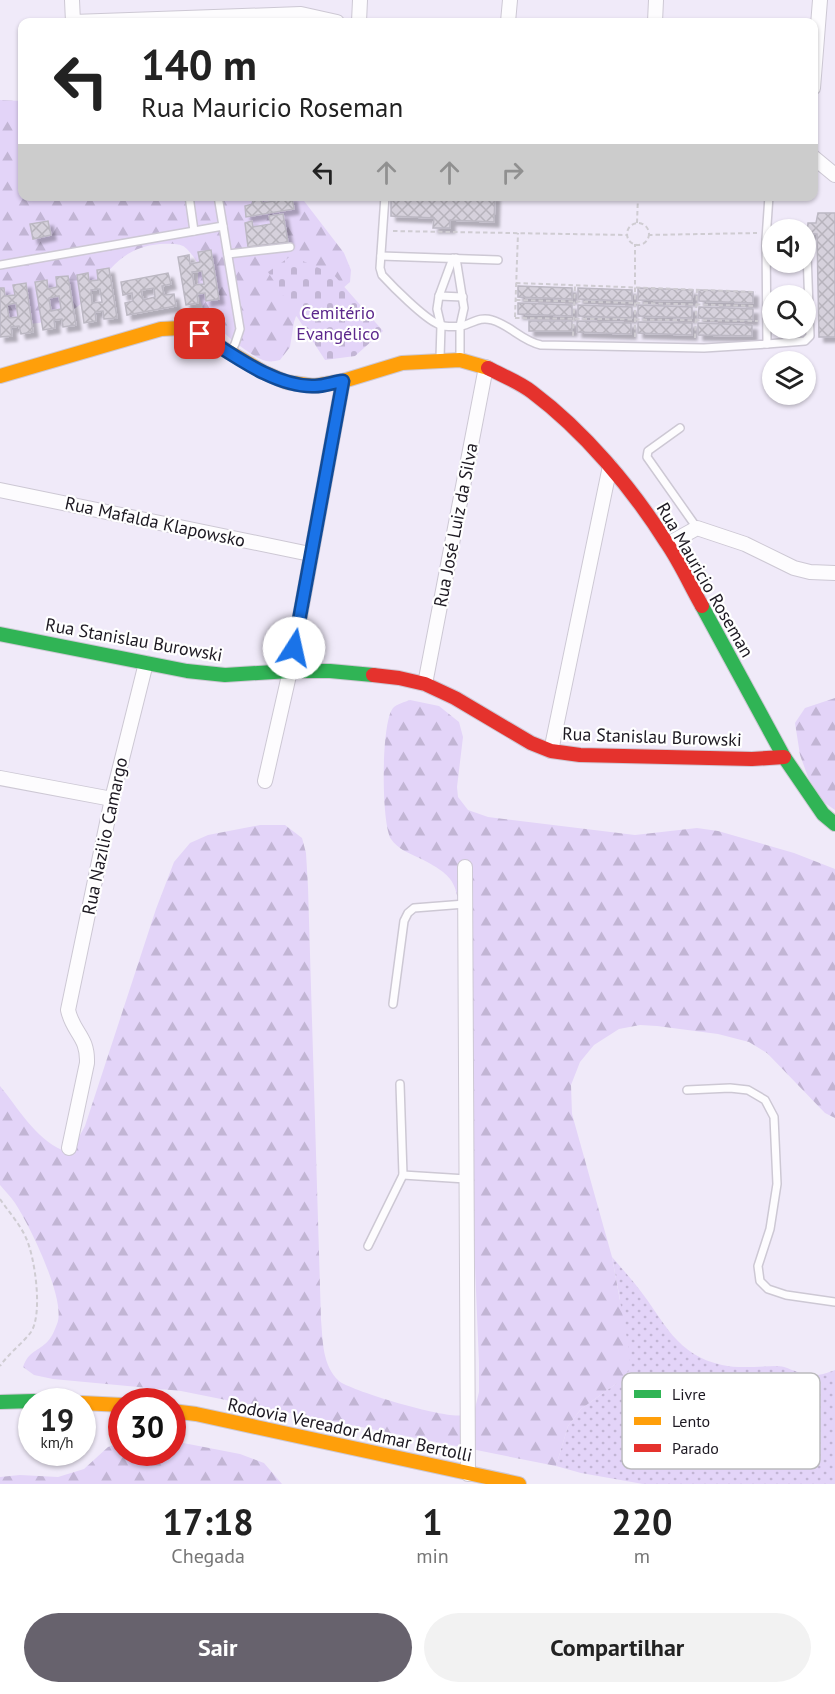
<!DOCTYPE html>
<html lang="pt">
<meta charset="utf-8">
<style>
:root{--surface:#fff;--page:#f2f2f2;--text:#222;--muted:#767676;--accent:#67626d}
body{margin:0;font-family:"PT Sans",sans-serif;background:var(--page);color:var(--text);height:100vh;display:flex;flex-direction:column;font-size:22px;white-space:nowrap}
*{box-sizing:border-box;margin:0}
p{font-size:20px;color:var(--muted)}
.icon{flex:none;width:33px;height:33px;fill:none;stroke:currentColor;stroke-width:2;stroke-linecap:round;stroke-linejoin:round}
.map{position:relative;height:1484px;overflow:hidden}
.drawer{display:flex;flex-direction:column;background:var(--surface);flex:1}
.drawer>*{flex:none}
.guide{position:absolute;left:18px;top:18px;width:800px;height:183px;border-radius:12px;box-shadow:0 2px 4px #0004;background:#fff;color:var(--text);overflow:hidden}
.tools{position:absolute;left:762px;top:219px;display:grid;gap:12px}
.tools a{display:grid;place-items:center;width:54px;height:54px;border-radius:50%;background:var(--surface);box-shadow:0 2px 4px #0004;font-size:30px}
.speed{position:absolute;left:18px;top:1388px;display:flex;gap:12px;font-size:30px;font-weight:700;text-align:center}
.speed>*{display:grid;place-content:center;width:78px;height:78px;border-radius:50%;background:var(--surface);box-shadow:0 2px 4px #0004;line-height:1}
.speed small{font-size:15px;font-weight:400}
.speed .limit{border:9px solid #d22;background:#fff;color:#111}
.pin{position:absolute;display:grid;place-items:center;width:51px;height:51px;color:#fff;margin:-26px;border-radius:12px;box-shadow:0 3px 9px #0006}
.me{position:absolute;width:66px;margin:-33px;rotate:10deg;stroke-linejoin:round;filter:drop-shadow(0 0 4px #0008)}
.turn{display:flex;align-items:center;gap:21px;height:126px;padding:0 24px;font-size:27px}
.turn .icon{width:78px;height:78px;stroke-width:2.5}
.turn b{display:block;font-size:42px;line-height:51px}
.lanes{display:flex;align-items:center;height:57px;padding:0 24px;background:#0003;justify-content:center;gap:30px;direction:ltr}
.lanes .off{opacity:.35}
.eta{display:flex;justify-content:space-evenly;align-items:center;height:102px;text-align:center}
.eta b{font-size:36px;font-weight:700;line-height:42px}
.action{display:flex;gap:12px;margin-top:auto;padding:12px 24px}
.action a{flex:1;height:69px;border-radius:36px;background:var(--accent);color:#fff;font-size:24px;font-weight:700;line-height:69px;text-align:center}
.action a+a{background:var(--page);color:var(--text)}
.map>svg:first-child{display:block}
.grass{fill:url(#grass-dots)}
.forest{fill:url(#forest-firs)}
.cemetery{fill:url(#cemetery-stones)}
.building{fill:url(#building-cross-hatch);stroke:#bcb8c3;stroke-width:1.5;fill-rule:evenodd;filter:url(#shadow)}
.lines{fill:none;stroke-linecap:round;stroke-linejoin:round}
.lane-casing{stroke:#cdc8d4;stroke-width:10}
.street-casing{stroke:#cdc8d4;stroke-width:16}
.fast-casing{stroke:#cdc8d4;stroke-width:16}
.slow-casing{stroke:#cdc8d4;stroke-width:16}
.jam-casing{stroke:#cdc8d4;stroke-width:16}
.path{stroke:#cfccd2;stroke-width:2;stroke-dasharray:4.5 3;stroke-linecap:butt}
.lane{stroke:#fdfcfe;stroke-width:7}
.street{stroke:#fdfcfe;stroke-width:14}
.fast{stroke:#30b455;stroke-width:14}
.slow{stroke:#ff9f0a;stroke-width:14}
.jam{stroke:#e5322d;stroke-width:14}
.route-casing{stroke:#114b97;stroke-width:15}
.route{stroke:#1a73e8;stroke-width:10}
.labels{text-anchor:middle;stroke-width:4.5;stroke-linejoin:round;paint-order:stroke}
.park-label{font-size:18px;fill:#5c288c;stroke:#fff}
.street-label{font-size:18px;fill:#1d1922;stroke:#fff}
.key{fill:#fff;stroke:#bbbabd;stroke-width:1.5}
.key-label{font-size:16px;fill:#1d1922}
</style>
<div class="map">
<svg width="835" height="1484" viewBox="0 0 835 1484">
<defs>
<pattern id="grass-dots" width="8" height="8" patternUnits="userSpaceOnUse" patternTransform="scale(1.5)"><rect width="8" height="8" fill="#e3d4f8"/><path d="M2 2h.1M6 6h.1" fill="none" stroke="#c2b5d4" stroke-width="1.8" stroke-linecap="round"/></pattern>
<pattern id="forest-firs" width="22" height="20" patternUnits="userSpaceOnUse" patternTransform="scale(1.5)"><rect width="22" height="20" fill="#e3d4f8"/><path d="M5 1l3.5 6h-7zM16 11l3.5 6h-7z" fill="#c2b5d4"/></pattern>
<pattern id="cemetery-stones" width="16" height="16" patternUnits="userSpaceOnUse" patternTransform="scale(1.5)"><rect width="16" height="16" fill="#e3d4f8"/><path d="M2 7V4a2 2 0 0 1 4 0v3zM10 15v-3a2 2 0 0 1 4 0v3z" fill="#c2b5d4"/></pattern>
<pattern id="building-cross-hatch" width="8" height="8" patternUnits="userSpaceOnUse" patternTransform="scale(1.5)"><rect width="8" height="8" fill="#d6d1dc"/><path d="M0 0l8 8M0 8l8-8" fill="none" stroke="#b7b3bc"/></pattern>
<filter id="shadow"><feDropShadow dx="5" dy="5" stdDeviation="1.5" flood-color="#0004"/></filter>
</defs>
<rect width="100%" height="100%" fill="#f0eaf9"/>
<path class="grass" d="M612,1257c9,11 19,21 27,32 26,33 37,66 83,76 18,4 37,1 55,1 7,0 12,3 18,5 16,7 24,5 40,-1v114h-192l-62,-11 -25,-7 12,-40 13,-17 36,-26 3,-84z"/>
<g class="forest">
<path d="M0,100l22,1v95l279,1 43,56 7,17 -1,12 -8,7 -42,16 -6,17 -4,25 -10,13c-4,1 -10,2 -14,1 -16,-4 -57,-38 -63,-52 -4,-11 -5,-20 -5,-32 0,-4 1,-10 -1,-14 -1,-4 -10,-15 -14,-17 -7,-3 -16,-2 -23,-2 -56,5 -57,53 -97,72 -20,9 -41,9 -63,8z"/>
<polygon points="835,698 835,810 822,801 808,777 800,755 795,723 805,708"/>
<path d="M410,700l29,6 20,16 4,15 -6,50 1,10 10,13 20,7 147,18 62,-7 21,3 76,22 41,16v249l-10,-5 -58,-60 -18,-11 -31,-8 -61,-8 -17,-1 -21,4 -25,16 -14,17 -9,23 1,29 40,143 18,98 -2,16 -11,12 -36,26 -13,17 -12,40 -375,-75 -128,-12 -19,-4 -11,-8c6,-17 15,-15 25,-26 4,-4 7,-12 9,-17 10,-23 -28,-100 -42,-121 -4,-6 -10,-12 -15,-18v-99c18,22 35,52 62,64l13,-6 10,-18 71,-217 18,-47 16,-19 18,-8 52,-10h25l17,13 4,15 2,34 13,433c2,21 1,45 18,61 12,10 110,39 124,34 4,-1 9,-5 12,-7l4,-16v-29l-18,-435c-4,-43 -2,-51 -44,-71 -10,-5 -19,-8 -26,-18 -10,-16 -10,-117 2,-131 4,-4 12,-6 17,-8z"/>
<polygon points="173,1441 240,1454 264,1463 282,1484 0,1484 0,1477 20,1475 58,1477 84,1469 108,1447 121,1442 122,1452 172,1452"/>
</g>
<polygon class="cemetery" points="291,256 333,274 383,331 355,356 325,360 268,272"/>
<g class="building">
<polygon points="252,196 261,196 262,203 275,201 274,196 283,196 284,198 292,197 294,209 246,217 245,206 253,204"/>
<polygon points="391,196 495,196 494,222 450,220 450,228 433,228 434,218 391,216"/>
<polygon points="818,213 835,213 835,337 819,337 817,234 807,234 808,223 816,223"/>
<polygon points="283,214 288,242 248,247 245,223 252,221 253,227 271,224 269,216"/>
<polygon points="48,221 51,235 33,239 30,224"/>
<path d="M211,250l8,49 -13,2 -1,-8 -8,1 1,9 -12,2 -8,-48 11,-2 1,9 10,-2 -2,-10zM202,271l2,13 -10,1 -2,-13z"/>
<path d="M109,268l8,50 -13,1 -1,-8 -8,1 1,9 -12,2 -7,-48 11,-2 1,8 9,-1 -1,-10zM100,289l2,13 -10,1 -1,-13z"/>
<path d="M168,273l3,11 -9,2 2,9 10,-1 2,12 -49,9 -2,-12 8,-2 -1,-8 -9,2 -2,-13zM154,288l1,9 -12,3 -2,-10z"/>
<path d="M68,276l8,49 -13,2 -1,-8 -8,1 1,8 -12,2 -8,-48 12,-2 1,9 9,-2 -1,-10zM59,296l2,13 -10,2 -2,-13z"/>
<path d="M26,283l7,49 -12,2 -2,-8 -8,1 1,9 -12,1v-49h4l1,8 10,-1 -2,-10zM16,303l2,14 -9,1 -2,-13z"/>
<polygon points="518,286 572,288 572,299 518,297"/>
<polygon points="578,288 632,290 632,301 578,299"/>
<polygon points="638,288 693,290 692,301 638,300"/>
<polygon points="699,290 753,292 753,303 699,301"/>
<polygon points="518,303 572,305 572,316 518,314"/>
<polygon points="578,305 632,307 632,318 578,316"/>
<polygon points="638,305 692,307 692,318 638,316"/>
<polygon points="699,307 753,309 753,320 698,318"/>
<rect x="529" y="321" width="43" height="10"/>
<polygon points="577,321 631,323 631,334 577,332"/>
<polygon points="638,322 692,323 692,335 638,333"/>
<polygon points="698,323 752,325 752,336 698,335"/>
</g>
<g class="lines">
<defs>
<g id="lane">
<polyline points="189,196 194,231"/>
<polyline points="218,196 223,226"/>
<path d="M385,196l-5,72 2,7c11,12 42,43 56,49 5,3 16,3 23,2 11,-2 18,-10 31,-6 18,5 30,21 49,25l163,3 63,-4 -1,-105 3,-43"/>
<polyline points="228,254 290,247"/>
<polyline points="381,256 498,260"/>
<polyline points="456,258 464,308 460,326 460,360"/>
<polyline points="0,265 223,226 240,329 235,344 231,351"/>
<polyline points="439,296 463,297"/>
<polyline points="767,344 805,341 810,336 807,253 806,249"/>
<polyline points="440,358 441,326 437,309 439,296 453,258"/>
<polyline points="680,428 648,451 647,457 697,528"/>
<polyline points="393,1004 404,921 408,913 414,908 465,904"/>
<polyline points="687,1090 730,1088 748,1090 765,1100 774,1117 777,1184 770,1229 758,1266 760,1281 768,1289 786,1295 835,1302"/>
<polyline points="403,1175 466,1179"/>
<polyline points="368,1246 403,1175 400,1084"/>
</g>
<g id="street">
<polyline points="72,0 73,22"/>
<polyline points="73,22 301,14 337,22"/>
<polyline points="359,22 360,0"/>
<polyline points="508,22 510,0"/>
<polyline points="655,22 656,0"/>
<polyline points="813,88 820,0"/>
<polyline points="813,157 835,175"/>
<polyline points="0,490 310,554"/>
<polyline points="668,544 697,528 745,544 794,568 810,572 835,573"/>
<polyline points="425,684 486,367"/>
<polyline points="551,751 610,466"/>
<polyline points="0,778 112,799"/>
<polyline points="265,781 290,671 343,381"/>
<polyline points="465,867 468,1474"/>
<path d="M69,1148l18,-85c1,-27 -14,-30 -19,-53l44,-211 34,-136"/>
</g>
<g id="fast">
<polyline points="702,606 784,757 823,814 835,824"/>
<polyline points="0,634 187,671 225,675 290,671 330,671 373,675"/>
<polyline points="0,1402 34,1401"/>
</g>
<g id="slow">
<polyline points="0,376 161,329 181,328 200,335 263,372 286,382 314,386 343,381 402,363 460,360 488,368"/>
<polyline points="82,1403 122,1405"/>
<polyline points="172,1411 196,1414 519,1484"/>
</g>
<g id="jam">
<path d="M488,368c15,8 31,14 44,24 52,39 100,96 134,150 14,20 24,43 36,64"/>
<polyline points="373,675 399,678 425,684 455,698 531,743 551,751 580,755 752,759 784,757"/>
</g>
</defs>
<use href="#lane" class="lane-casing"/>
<use href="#street" class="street-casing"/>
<use href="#fast" class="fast-casing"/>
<use href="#slow" class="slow-casing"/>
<use href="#jam" class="jam-casing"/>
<g class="path">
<polyline points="637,223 638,196"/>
<circle cx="638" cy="234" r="11"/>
<polyline points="393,231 627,235"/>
<polyline points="648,235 757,233"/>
<polyline points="516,283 756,292"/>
<polyline points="516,300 756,306"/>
<polyline points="515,317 518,233"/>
<polyline points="515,318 758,321"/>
<polyline points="573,336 575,285"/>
<polyline points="635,337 635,244"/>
<polyline points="695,338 697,290"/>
<path d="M0,1199c8,12 20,25 26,39 9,19 17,76 5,94 -8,11 -22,21 -31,34"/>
</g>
<use href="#lane" class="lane"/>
<use href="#street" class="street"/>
<use href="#fast" class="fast"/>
<use href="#slow" class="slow"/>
<use href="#jam" class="jam"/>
</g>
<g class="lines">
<defs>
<path id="route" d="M200,334c32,20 76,54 115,52 9,0 19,-4 28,-5l-49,267"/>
</defs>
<use href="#route" class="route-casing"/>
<use href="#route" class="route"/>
</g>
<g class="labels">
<g class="park-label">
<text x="338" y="319">Cemitério<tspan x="338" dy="21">Evangélico</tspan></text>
</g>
<g class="street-label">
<text transform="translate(155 522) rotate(12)" y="6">Rua Mafalda Klapowsko</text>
<text transform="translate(456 525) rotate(-79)" y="6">Rua José Luiz da Silva</text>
<text transform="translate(705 580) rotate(60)" y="6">Rua Mauricio Roseman</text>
<text transform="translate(134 640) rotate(10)" y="6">Rua Stanislau Burowski</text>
<text transform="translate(652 737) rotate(2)" y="6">Rua Stanislau Burowski</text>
<text transform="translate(105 836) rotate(-78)" y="6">Rua Nazilio Camargo</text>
<text transform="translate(350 1430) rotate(12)" y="6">Rodovia Vereador Admar Bertolli</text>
</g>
</g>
<rect x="622" y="1373" width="198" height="96" rx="9" class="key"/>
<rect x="634" y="1390" width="27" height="8" fill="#30b455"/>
<rect x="634" y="1417" width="27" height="8" fill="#ff9f0a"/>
<rect x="634" y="1444" width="27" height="8" fill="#e5322d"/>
<g class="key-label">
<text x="672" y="1400">Livre</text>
<text x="672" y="1427">Lento</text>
<text x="672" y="1454">Parado</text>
</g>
</svg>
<div class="tools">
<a><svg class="icon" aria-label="sound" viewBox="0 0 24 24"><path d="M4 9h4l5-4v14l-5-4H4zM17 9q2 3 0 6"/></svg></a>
<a><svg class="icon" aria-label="search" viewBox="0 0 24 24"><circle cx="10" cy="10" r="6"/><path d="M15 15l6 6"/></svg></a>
<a><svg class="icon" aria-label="layers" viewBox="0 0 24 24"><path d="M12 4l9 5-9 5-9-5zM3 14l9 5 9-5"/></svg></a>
</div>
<div class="speed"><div>19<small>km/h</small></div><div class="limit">30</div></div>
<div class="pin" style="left:200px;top:334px;background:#d93025"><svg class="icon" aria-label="arrive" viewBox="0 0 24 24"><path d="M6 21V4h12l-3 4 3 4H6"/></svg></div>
<svg class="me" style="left:294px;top:648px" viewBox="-20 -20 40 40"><circle r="19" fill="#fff"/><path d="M0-13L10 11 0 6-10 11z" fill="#1a73e8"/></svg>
<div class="guide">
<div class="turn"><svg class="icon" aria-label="left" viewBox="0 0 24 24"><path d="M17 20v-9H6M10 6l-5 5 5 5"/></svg><div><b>140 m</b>Rua Mauricio Roseman</div></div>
<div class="lanes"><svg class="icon" aria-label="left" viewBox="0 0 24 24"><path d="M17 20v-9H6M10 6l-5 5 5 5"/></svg><svg class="icon off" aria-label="ahead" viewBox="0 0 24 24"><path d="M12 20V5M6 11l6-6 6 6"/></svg><svg class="icon off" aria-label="ahead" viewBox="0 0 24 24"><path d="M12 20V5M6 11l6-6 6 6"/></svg><svg class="icon off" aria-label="right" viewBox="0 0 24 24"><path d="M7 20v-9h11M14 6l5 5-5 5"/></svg></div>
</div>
</div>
<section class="drawer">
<div class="eta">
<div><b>17:18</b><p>Chegada</p></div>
<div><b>1</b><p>min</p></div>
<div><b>220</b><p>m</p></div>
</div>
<div class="action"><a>Sair</a><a>Compartilhar</a></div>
</section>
